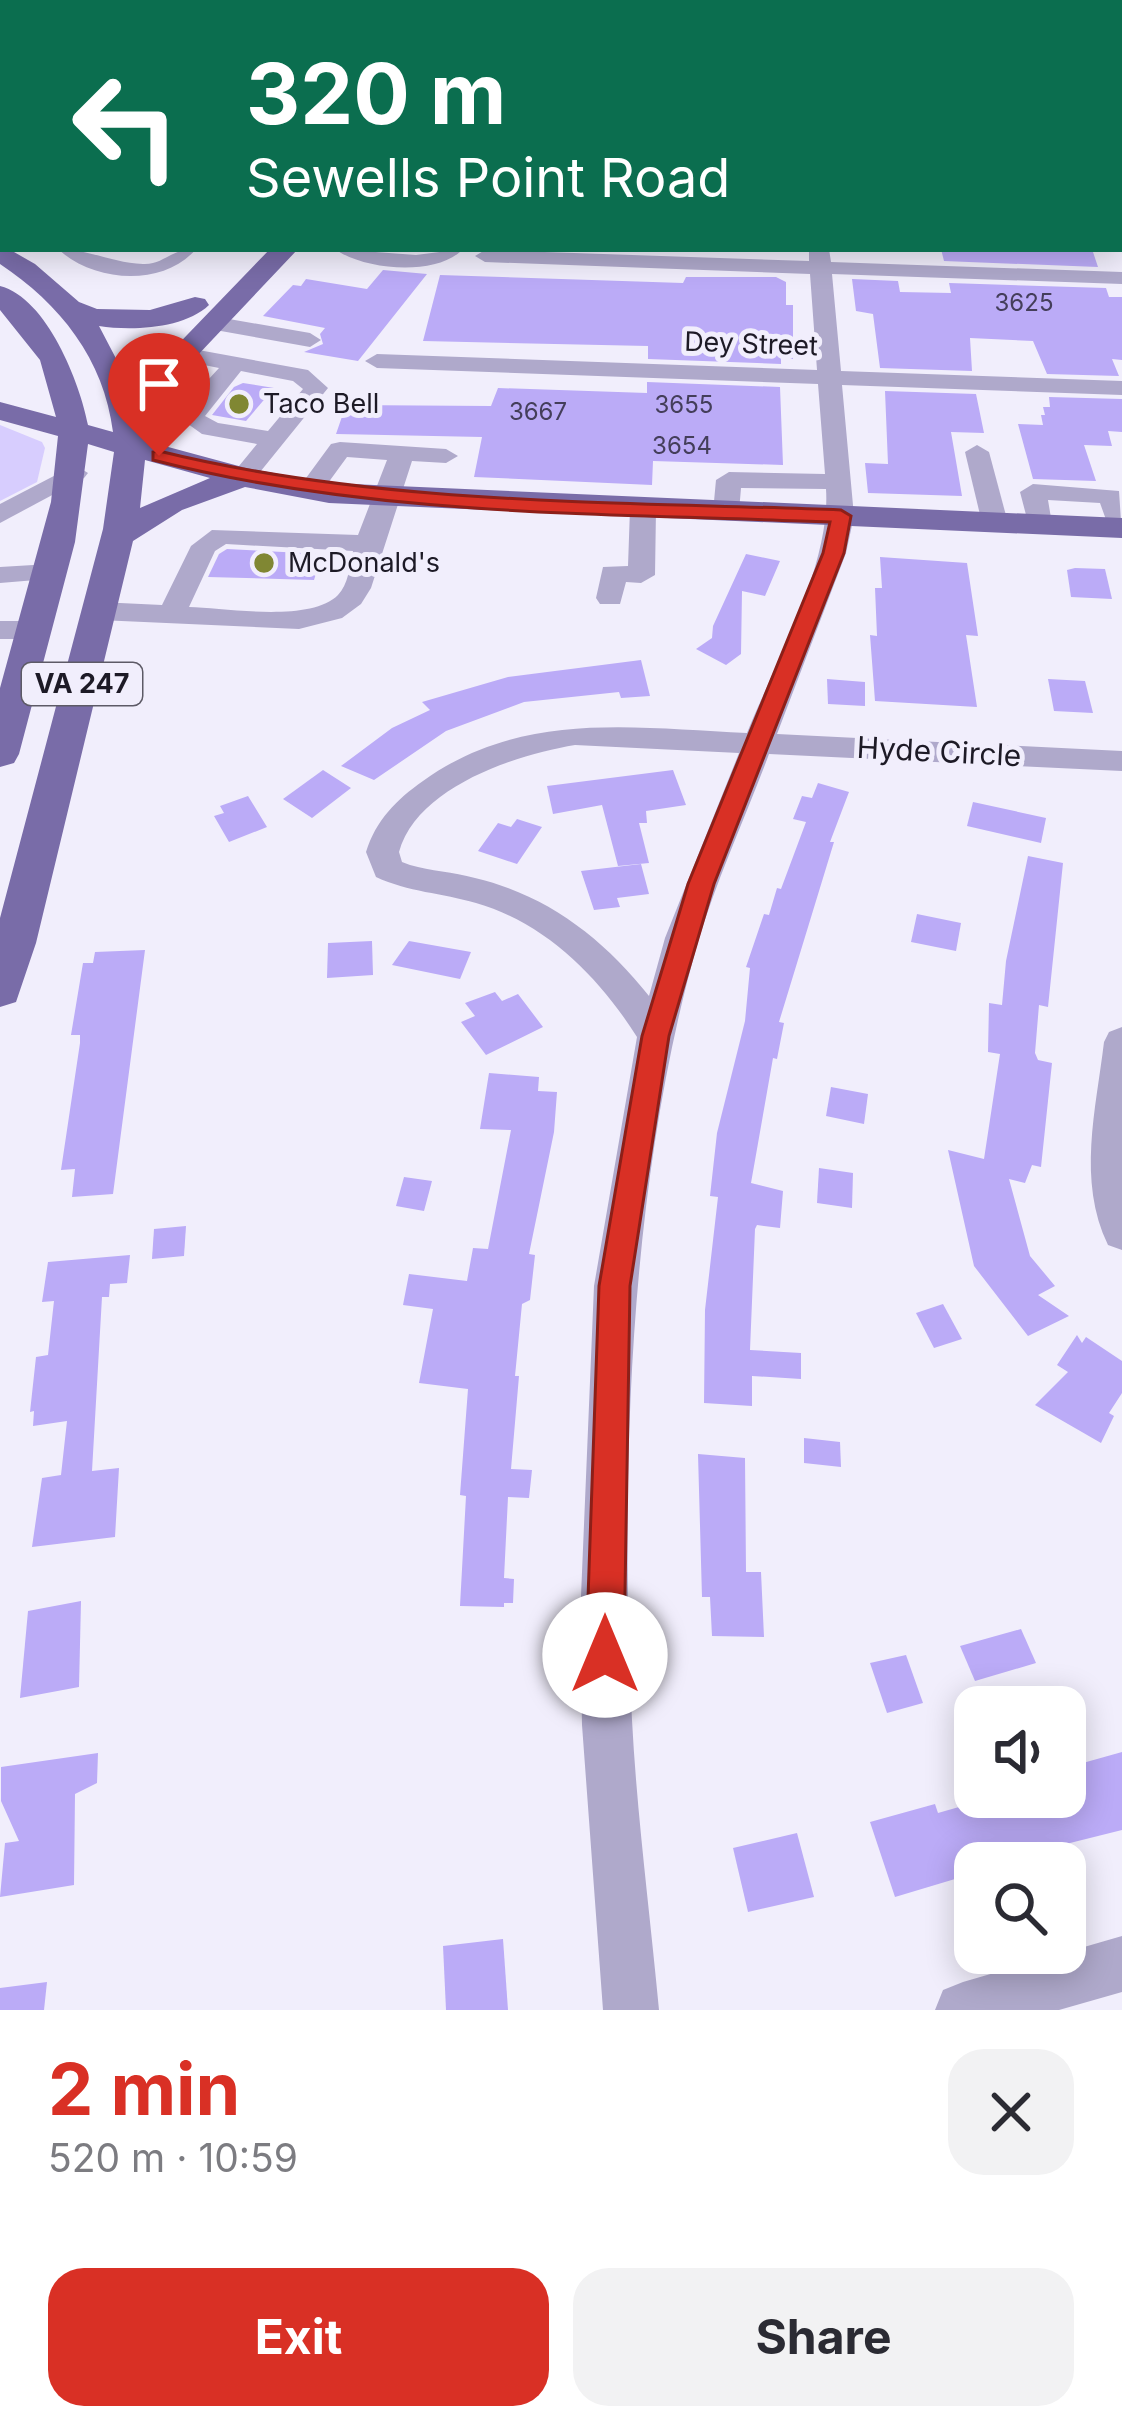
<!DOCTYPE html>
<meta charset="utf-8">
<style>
:root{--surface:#fff;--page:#f2f2f3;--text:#2b2b33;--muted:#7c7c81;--accent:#d93025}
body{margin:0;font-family:Inter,sans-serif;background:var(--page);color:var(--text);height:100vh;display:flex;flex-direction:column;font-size:45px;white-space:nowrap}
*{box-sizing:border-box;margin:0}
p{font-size:39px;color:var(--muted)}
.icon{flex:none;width:66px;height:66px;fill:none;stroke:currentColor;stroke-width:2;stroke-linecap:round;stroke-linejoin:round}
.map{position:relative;height:2010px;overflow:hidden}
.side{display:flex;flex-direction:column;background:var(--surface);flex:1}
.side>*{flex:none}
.guide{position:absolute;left:0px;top:0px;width:1122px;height:252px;box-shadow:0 6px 30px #0003;background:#0b6e4f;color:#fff;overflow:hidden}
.buttons{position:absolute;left:954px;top:1686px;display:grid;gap:24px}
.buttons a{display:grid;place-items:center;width:132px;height:132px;border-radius:24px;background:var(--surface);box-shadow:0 6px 30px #0003;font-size:60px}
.pin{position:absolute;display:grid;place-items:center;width:102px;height:102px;color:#fff;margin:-123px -51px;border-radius:50% 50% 50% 0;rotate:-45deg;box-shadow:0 0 12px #0007}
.pin .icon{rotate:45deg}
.me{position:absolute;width:132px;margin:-66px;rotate:0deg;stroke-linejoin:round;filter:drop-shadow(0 0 9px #0008)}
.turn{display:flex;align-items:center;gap:42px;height:252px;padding:0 48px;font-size:54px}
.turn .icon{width:156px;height:156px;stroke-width:2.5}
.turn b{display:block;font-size:84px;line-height:102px}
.round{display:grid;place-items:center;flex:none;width:126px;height:126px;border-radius:36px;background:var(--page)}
.summary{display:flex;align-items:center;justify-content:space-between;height:204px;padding:0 48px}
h1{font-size:72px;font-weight:700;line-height:90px;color:var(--accent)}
.primary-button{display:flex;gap:24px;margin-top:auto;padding:24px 48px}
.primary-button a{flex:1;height:138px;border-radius:36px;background:var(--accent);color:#fff;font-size:48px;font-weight:700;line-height:138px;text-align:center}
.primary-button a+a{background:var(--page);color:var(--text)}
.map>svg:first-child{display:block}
.green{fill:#d7cdfe}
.building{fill:#bbabf7}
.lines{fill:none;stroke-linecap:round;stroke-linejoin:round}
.minor{fill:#afa9cb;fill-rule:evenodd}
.major{fill:#796ca8;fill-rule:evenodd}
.highway{stroke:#67559a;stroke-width:51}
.route{fill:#d93025;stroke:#8d1f18;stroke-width:3}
.poi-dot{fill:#808733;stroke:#f1eefc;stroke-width:4.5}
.labels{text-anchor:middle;stroke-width:10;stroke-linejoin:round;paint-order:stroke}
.number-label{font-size:24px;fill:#443e5a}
.far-street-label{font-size:27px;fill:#1d1a26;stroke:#f1eefc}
.far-poi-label{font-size:27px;fill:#1d1a26;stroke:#f1eefc;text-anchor:start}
.shield{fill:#f1eefc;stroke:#5d5a66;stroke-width:3}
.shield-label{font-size:27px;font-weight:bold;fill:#1d1a26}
.street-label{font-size:30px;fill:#1d1a26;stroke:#f1eefc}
</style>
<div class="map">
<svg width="1122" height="2010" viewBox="0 0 1122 2010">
<rect width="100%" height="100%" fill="#f1eefc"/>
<polygon class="green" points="0,425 42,442 45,448 37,482 0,501"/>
<g class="building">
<polygon points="941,249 1092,249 1098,267 944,261"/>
<polygon points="383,270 427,274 358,361 304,352 323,344 320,334 325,328 263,316 293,285 301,286 306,279 367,289"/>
<polygon points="440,275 683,283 686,277 776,277 786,282 786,305 793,305 793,359 781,358 781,364 648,359 648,346 423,341"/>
<polygon points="852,279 898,281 900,292 951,293 949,283 1106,288 1109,297 1122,297 1122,360 1112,359 1119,376 1047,374 1033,341 970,338 972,371 880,368 873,314 856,311"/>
<polygon points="647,382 780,387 783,465 653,461 652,485 474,477 482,437 336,434 346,405 491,406 498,388 647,393"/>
<polygon points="243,383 274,388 246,421 212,415 234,387"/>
<polygon points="885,391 976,394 984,433 951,432 962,496 868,493 865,463 888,464"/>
<polygon points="1049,397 1122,399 1122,432 1108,431 1112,446 1084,445 1096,481 1033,479 1018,424 1043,425 1041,415 1045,415 1043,407 1050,407"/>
<polygon points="227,549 322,554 314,580 208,577 219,554"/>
<polygon points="746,554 780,561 765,596 742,591 741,654 726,665 696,649 712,638 713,626"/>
<polygon points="880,557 967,563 978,636 966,635 977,707 875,701 870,635 877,636 875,588 882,588"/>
<polygon points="1075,568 1105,569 1112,599 1071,597 1067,570"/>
<polygon points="641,660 650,696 621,698 619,692 524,702 446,731 374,780 341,766 392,728 430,710 422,702 508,677"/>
<polygon points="827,679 865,682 865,706 828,704"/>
<polygon points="1048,679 1085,681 1093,713 1054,711"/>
<polygon points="323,770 351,788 312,818 283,799"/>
<polygon points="673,770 686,805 646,811 647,823 639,823 649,863 618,866 602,805 553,814 547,786"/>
<polygon points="818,783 849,792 830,842 834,842 779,1022 784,1023 777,1059 773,1058 751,1183 783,1191 780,1228 757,1225 755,1229 750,1350 801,1353 801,1379 752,1376 752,1406 704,1403 705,1310 718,1197 710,1196 717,1133 745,1021 750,968 746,967 764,914 769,915 777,888 781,889 806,822 793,819 802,796 812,798"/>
<polygon points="248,796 267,827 229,842 214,816 224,813 220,806"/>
<polygon points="973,802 1046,818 1041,843 967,826"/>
<polygon points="517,819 542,827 517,864 478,851 498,823 511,827"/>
<polygon points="1028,856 1063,863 1048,1007 1039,1005 1035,1053 1038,1060 1052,1063 1041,1167 1032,1165 1025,1183 1009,1179 1030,1256 1055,1286 1038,1295 1069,1316 1028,1336 974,1266 948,1150 984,1159 1000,1054 988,1052 989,1003 1002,1005 1006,961"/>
<polygon points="641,864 649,894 617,898 620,907 594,910 581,871"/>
<polygon points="917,914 961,923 956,951 911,942"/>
<polygon points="372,941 373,975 327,978 328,943"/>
<polygon points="409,941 471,952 460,979 392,965"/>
<polygon points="145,950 113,1194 72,1197 75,1169 61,1170 80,1043 80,1035 71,1035 83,963 93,963 95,952"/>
<polygon points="495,992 502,1001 518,994 543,1027 486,1055 461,1022 475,1016 465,1003"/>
<polygon points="489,1073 539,1077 538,1091 557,1092 554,1132 529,1254 535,1255 530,1300 522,1304 515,1376 519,1376 511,1469 532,1470 529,1498 508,1497 504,1578 514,1579 513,1603 504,1603 504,1607 460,1606 466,1496 460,1495 468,1389 419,1383 433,1309 403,1305 409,1274 467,1281 473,1248 488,1249 511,1130 480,1129"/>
<polygon points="831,1087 868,1094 864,1124 826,1116"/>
<polygon points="819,1168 853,1173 852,1208 817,1203"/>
<polygon points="404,1177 432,1181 424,1211 396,1206"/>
<polygon points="186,1226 184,1256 152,1259 154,1229"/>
<polygon points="130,1255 127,1283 110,1284 109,1297 102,1297 92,1471 119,1468 115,1537 32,1547 42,1478 61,1475 67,1421 33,1426 34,1411 30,1412 36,1357 48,1355 54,1301 42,1302 48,1262"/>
<polygon points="943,1304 962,1339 934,1348 916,1313"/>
<polygon points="1077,1335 1082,1343 1086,1337 1122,1361 1122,1393 1109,1413 1114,1416 1101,1443 1035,1405 1068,1372 1057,1365"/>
<polygon points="804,1438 840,1442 841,1467 804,1463"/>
<polygon points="698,1454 745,1458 746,1572 761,1572 764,1637 712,1636 710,1597 702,1597"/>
<polygon points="81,1601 79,1687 20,1698 28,1611"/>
<polygon points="1021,1629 1036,1663 975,1681 960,1646"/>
<polygon points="906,1655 923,1703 887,1713 870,1663"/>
<polygon points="1122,1752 1122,1830 1042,1850 1046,1863 975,1863 975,1873 895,1897 870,1822 935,1804 938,1813 994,1797 1065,1797 1065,1768"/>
<polygon points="98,1753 97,1783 75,1794 74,1885 0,1897 5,1843 19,1841 1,1801 1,1767"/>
<polygon points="797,1833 814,1897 748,1912 733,1848"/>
<polygon points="503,1939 508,2010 446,2010 443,1946"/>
<polygon points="47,1982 44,2010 0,2010 0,1988"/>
</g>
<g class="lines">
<g class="minor">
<polygon points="200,0 219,0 198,3"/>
<polygon points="614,0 631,0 612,3"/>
<polygon points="791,0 807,0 808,3 792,3"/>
<rect x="1119" y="34" width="3" height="10"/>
<polygon points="3,53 3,64 0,65 0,54"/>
<rect x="0" y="113" width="3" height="10"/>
<rect x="1119" y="182" width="3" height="12"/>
<polygon points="0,199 3,200 3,212 0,211"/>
<rect x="0" y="231" width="3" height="12"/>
<path d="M58,249c30,0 55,14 85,15 21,1 26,-15 53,-15 -32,38 -102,34 -138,0z"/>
<path d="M335,249l81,6 47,-6c-26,28 -100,21 -128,0z"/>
<path d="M809,249h20l2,13 291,10v12l-290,-10 9,97 281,10v14l-280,-10 12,131 -8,37 -69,181 345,17v20l-353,-17c-23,62 -52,124 -71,188 -69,239 -78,529 -66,778 5,96 18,193 27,290h-56l-21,-285 -2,-105 14,-334 43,-249c-38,-60 -91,-114 -161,-134 -34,-10 -68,-11 -100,-26l-10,-25c10,-32 30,-52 57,-71 98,-71 211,-53 324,-48 28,-70 84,-168 79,-244l-85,-1 -2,24 -13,8 -13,-8 3,-32 13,-8 96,2 -7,-90 -441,-16 -12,-7 12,-7 440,16 -7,-96 -325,-12 -10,-6 10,-6 324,11zM575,745l164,8 -74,185 -16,58c-46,-58 -102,-101 -174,-118 -22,-6 -44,-7 -65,-13l-8,-3 -3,-10c18,-65 116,-97 176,-107z"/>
<polygon points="212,316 310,333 321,340 310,347 204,328 204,318"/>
<path d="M182,347l126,23 20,18 -76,94h-18l-4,-5 27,-33 -55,-10 -21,-15 3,-13 35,-38 -45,-9v-10zM241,371l52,10 10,8 -35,42 -50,-8 -13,-7z"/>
<path d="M340,442l106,7 12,7 -12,7 -34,-2 -41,127 -10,16 -19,14 -43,11 -200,-9 -14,-9 14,-9 63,3 29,-59 21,-16 146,5 29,-75 -40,-3 -27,37h-18l-4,-5 33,-45zM226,544l127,7c-3,15 -5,34 -15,44 -28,28 -112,13 -149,12l26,-56z"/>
<polygon points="977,445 989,452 1008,523 1004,529 986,529 982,523 965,452"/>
<polygon points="75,465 88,473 84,478 0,523 0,504"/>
<polygon points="1033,484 1119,491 1122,536 1109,528 1100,503 1048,500 1052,524 1048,530 1030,530 1020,492"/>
<polygon points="643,501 656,509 655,575 641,583 626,582 620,604 600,604 596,598 603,567 628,566 630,509"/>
<polygon points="50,564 64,572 60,578 0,583 0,567"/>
<polygon points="0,621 34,621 48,630 34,639 0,639"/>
<path d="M1122,1027v223l-14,-5c-31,-65 -12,-135 -4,-203l5,-10z"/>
<polygon points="1122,1936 1122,1992 1059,2010 935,2010 943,1990 963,1982"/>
</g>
<g class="major">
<polygon points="499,0 520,0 497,3"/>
<path d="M0,244l35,20 44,38 18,7 53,1 45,-13 10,2 4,6c-25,24 -78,26 -110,21l34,65 137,-142h28l-137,145 -13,28 -2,19 100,27 83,15 793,35v20l-793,-35 -84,-16 -63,23 -49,31 -97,402 -20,59 -16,5v-89l103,-389 11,-77 -26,-8 -13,98 -56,212 -5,9 -14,4v-79l51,-186 7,-66 -58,-16v-18l56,15 -16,-57 -40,-50v-24c47,12 80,97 88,139l25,7c-9,-73 -53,-128 -113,-168zM145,460l65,18 -70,30z"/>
</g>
<polyline class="highway" points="538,3 541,0"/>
</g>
<path class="route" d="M159,451c223,55 454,50 682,59l10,6 -7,37 -130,331 -45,152 -39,250 -6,369 -6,13 -13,6 -13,-6 -6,-13 13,-369 43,-250 46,-152 135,-331 7,-31c-227,-9 -456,-5 -677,-62v-8z"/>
<g class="poi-dot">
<circle cx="239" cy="404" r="12"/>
<circle cx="264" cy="563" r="12"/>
</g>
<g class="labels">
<g class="number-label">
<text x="1024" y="311">3625</text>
<text x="684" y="413">3655</text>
<text x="538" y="420">3667</text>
<text x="682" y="454">3654</text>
</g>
<g class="far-street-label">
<text transform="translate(751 344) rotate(2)" y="9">Dey Street</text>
</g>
<g class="far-poi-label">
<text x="263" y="413">Taco Bell</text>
<text x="288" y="572">McDonald's</text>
</g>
<rect class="shield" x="22" y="663" width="120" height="42" rx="9"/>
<g class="shield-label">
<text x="82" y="693">VA 247</text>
</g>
<g class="street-label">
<text transform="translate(939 752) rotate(3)" y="10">Hyde Circle</text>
</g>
</g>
</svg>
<div class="buttons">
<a><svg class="icon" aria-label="sound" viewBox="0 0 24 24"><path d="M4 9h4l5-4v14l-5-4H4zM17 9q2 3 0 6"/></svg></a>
<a><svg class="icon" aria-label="search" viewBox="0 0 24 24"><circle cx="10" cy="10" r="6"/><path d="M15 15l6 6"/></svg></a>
</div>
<div class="pin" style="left:159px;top:456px;background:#d93025"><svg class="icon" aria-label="arrive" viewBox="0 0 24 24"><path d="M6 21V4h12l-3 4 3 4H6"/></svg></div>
<svg class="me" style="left:605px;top:1655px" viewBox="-20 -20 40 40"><circle r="19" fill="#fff"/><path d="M0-13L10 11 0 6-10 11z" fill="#d93025"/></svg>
<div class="guide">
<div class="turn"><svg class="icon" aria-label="left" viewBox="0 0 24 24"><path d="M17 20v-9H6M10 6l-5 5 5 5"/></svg><div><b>320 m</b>Sewells Point Road</div></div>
</div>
</div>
<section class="side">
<div class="summary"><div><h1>2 min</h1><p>520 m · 10:59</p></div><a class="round"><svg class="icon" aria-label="close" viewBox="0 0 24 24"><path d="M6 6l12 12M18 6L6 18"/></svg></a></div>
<div class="primary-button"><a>Exit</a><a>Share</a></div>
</section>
